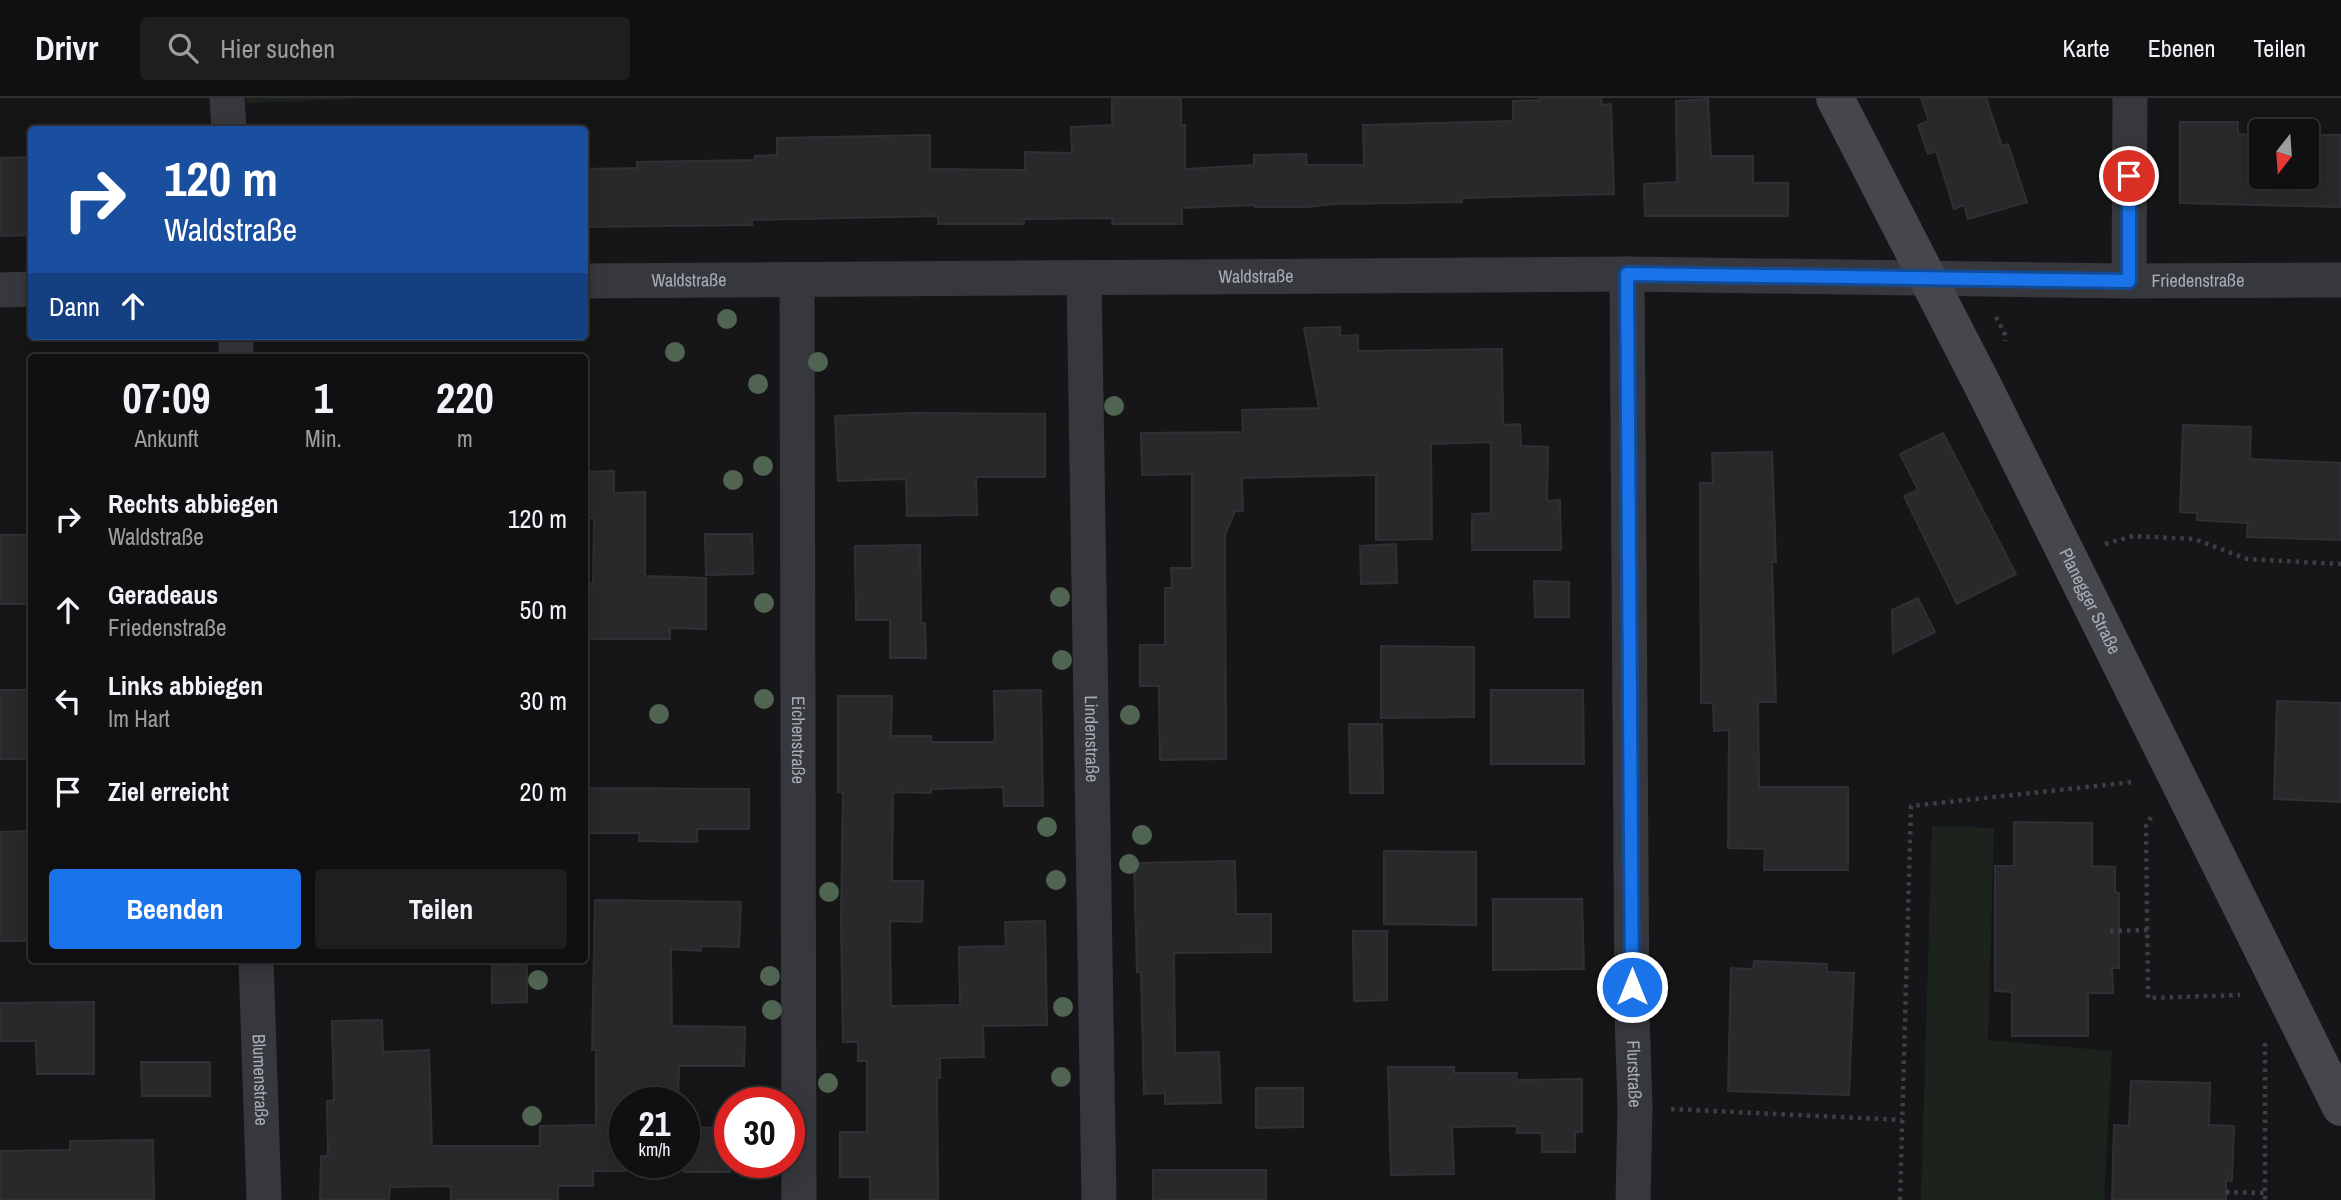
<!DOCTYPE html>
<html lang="de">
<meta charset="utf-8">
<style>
:root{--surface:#101012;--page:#1e1e20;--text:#f1f3f6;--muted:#9c9d9f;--line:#303032;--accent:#1a73e8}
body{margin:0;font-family:"Archivo Narrow",sans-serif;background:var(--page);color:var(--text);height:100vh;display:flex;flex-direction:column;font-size:26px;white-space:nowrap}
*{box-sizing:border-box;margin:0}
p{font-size:23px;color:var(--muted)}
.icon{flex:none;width:38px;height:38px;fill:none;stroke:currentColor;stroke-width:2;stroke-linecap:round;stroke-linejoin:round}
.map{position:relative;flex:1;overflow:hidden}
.details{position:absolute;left:28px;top:256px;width:560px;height:609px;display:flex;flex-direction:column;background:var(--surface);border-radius:7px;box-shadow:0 4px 18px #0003,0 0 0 2px var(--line)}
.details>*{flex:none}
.hud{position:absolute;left:28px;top:28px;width:560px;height:214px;border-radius:7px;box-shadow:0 4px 18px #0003,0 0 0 2px var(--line);background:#1a4fa0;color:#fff;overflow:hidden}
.needle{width:46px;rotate:197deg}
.tools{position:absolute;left:2249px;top:21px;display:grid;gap:14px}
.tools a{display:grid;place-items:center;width:70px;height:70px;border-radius:7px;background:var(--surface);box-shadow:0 4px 18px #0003,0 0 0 2px var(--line);font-size:35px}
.speed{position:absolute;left:609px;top:989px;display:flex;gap:14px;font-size:35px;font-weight:700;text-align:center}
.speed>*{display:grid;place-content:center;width:91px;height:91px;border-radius:50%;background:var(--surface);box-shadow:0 4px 18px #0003,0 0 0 2px var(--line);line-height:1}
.speed small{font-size:18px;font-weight:400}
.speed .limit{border:10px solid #d22;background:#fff;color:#111}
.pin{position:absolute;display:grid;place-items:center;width:60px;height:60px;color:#fff;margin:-30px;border:4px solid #fff;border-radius:50%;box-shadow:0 2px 7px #0007}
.me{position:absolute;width:77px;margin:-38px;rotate:0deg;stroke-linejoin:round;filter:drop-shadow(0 0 5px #0008)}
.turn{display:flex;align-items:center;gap:24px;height:147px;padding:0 21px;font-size:32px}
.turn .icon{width:91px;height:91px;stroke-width:2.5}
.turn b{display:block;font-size:49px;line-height:60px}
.then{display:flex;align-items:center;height:66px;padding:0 21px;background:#0003;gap:14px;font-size:26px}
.eta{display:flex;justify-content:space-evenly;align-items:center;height:119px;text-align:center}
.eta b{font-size:42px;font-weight:700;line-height:49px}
.action{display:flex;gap:14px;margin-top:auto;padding:14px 21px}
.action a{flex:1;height:80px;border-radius:7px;background:var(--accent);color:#fff;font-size:28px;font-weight:700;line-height:80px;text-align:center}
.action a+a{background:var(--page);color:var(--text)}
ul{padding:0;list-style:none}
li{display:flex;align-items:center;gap:21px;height:91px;padding:0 21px}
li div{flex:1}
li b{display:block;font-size:26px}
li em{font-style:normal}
header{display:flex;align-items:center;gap:42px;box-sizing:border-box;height:98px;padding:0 35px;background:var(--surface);border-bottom:2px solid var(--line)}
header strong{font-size:33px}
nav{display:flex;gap:38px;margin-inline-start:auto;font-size:24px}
.search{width:490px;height:63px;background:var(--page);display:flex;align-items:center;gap:18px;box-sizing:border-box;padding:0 24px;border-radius:7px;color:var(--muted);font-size:26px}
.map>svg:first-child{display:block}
.green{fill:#1c231d}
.building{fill:#29292c;stroke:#303034;stroke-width:2}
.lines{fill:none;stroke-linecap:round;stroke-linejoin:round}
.path{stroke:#3d3f44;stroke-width:4.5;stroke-dasharray:3.5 5;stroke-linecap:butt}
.street{stroke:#37383d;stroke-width:35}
.secondary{stroke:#45474d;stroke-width:38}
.tree{fill:#506452}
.route-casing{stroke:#114b97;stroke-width:18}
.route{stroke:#1a73e8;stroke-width:12}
.labels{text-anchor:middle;stroke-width:7;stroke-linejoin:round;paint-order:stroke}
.street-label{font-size:18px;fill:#a8adb8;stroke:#111113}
</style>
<header>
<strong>Drivr</strong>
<div class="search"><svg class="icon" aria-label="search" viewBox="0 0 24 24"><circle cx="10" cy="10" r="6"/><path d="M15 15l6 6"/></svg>Hier suchen</div>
<nav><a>Karte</a><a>Ebenen</a><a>Teilen</a></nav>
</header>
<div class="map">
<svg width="2341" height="1102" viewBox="0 0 2341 1102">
<rect width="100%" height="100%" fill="#161618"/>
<g class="green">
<polygon points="247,0 374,0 247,5"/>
<polygon points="1932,728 1994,730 1988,942 2112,953 2104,1102 1921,1102"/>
</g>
<g class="building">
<polygon points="1112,0 1181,0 1181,27 1185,27 1185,71 1254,67 1254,57 1306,56 1307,67 1364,67 1363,27 1513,23 1513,3 1540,2 1539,0 1601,0 1602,7 1611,6 1614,96 1462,100 1462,104 1334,106 1307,109 1255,109 1255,107 1182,110 1182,126 1112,126 1113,120 1024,121 1024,126 938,126 938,118 752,122 752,127 584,129 584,71 637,70 637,64 755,62 755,58 777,57 777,40 930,37 930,71 1025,72 1025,54 1072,55 1071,29 1112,27"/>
<polygon points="1921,0 1986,0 2002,48 2008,46 2027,104 1968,121 1964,107 1954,111 1936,53 1928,56 1918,27 1929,23"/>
<polygon points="1708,1 1711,58 1753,58 1753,85 1788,85 1788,118 1645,118 1644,86 1677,84 1676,3"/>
<polygon points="2180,24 2238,24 2238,36 2261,37 2261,79 2306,79 2306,37 2341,37 2341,109 2180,105"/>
<polygon points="32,59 32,137 0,138 0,60"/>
<polygon points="1340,229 1340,238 1358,237 1358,253 1502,251 1503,327 1520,326 1521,348 1548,349 1547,403 1560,402 1561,452 1472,452 1472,416 1491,415 1491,344 1431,346 1432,441 1376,442 1376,377 1242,380 1243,413 1235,413 1225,437 1226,661 1160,662 1159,588 1140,588 1140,547 1165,547 1165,490 1172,490 1171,470 1192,470 1192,376 1142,377 1141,335 1243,334 1242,312 1319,310 1304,230"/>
<polygon points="914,315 1045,316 1045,379 976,379 977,417 907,418 906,381 838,383 835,318"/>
<polygon points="2183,327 2251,329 2250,361 2341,365 2341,442 2247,439 2248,425 2197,422 2197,415 2180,414"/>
<polygon points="1943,335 2016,476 1957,506 1904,398 1918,392 1900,356"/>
<polygon points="1772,354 1776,464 1772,464 1776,604 1758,604 1759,689 1848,689 1848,772 1764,772 1765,751 1728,750 1729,632 1714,633 1713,605 1701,605 1700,385 1713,385 1712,355"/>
<polygon points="614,373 614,395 645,394 645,478 706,480 706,531 670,530 670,541 584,541 584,485 593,486 594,420 584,420 584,374"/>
<polygon points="705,436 752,436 753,476 706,477"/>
<rect x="0" y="437" width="32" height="69"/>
<polygon points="1396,446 1397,485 1361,486 1360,448"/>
<polygon points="920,447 921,525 925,525 926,560 890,560 890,522 856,522 855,448"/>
<polygon points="1534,483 1569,484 1569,519 1535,519"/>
<polygon points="1918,500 1935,534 1893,555 1892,512"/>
<polygon points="1381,548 1474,549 1474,619 1381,620"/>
<rect x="0" y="592" width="32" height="69"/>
<polygon points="1041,592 1043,708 1004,708 1003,689 931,691 931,695 893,694 892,783 923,783 922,824 890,823 891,908 960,907 959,849 1006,848 1005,824 1045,823 1047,927 983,928 984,959 940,960 940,980 937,980 938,1102 870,1102 870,1079 840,1079 840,1034 867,1034 867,963 858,963 858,944 843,944 841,823 843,694 838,694 838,598 892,598 891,638 931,638 931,644 995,644 994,593"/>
<polygon points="1491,592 1583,592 1584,666 1491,666"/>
<polygon points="2277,603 2341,605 2341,704 2274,701"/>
<polygon points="1349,626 1382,626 1383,695 1350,695"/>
<polygon points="584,690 749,691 749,731 697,731 697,744 639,743 640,735 584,735"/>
<polygon points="2014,724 2092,725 2092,768 2115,769 2115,794 2119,795 2119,870 2112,870 2113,895 2088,895 2088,938 2012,938 2012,894 1995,893 1995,768 2014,768"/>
<polygon points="32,733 32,843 0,843 0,734"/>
<polygon points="1384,753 1476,754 1476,827 1384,826"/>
<polygon points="1235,763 1236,816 1271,816 1271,854 1174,855 1175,955 1219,954 1221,1005 1165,1006 1165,995 1144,996 1141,874 1137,874 1134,765"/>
<polygon points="1493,801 1582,801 1584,871 1493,872"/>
<polygon points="595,802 741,804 739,849 701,848 701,853 671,851 672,928 745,929 744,968 679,968 678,1004 625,1004 625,1073 593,1073 593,1088 558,1088 558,1102 451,1102 451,1088 390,1089 389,1102 320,1102 321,1058 328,1058 327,1003 334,1002 332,923 382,922 383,954 429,952 432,1048 540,1048 540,1028 596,1027 596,952 592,952"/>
<polygon points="1353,833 1387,833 1387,902 1354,903"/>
<polygon points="1754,863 1827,866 1827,874 1854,875 1849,997 1728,993 1731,870 1753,871"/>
<polygon points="527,867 527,904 492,905 492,868"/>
<polygon points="94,904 94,976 37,976 36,943 0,943 0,905"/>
<polygon points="141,964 210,964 210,998 142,998"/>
<polygon points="1388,969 1454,969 1454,975 1517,975 1516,982 1582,981 1582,1034 1575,1034 1575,1054 1542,1054 1542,1035 1517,1035 1517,1028 1452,1029 1454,1076 1391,1077"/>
<polygon points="2131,983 2210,985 2209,1027 2234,1028 2232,1083 2226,1082 2226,1102 2112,1102 2114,1027 2129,1028"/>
<polygon points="1256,990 1303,990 1303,1029 1256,1030"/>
<polygon points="730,1029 730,1074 684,1074 684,1030"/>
<polygon points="153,1042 154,1102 0,1102 0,1053 70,1052 70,1043"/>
<rect x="1153" y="1072" width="113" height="30"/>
</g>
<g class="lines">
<g class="path">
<polyline points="1996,219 2006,238 2005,243"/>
<polyline points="2105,446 2133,438 2194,441 2247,461 2341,466"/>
<polyline points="2151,719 2146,728 2148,900 2240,897"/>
<polyline points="2110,833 2149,832"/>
<polyline points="2265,945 2265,1102"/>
<polyline points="1671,1011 1902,1022"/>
<polyline points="2226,1094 2266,1095"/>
<polyline points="1900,1102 1911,708 2133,684"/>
</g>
<g class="street">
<polyline points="227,0 229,32"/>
<path id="s1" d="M1627,176l5,739 3,95 -2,92"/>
<path id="s2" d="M1084,181l15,921"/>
<path id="s3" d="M797,182l2,920"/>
<path id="s4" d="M584,183l1043,-7 502,7 212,-1"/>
<polyline points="2129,183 2130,0"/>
<polyline points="0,192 32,191"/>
<polyline points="236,238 236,259"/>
<path id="s5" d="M256,861l8,241"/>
</g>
<path class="secondary" id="s6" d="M1835,0l147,286 359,723"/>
</g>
<g class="tree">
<circle cx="727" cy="221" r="10"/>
<circle cx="675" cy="254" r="10"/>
<circle cx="818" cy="264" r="10"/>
<circle cx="758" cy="286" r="10"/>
<circle cx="1114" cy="308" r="10"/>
<circle cx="763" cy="368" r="10"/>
<circle cx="733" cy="382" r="10"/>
<circle cx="1060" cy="499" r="10"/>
<circle cx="764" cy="505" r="10"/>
<circle cx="1062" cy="562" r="10"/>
<circle cx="764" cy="601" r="10"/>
<circle cx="659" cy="616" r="10"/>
<circle cx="1130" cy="617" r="10"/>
<circle cx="1047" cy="729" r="10"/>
<circle cx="1142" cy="737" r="10"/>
<circle cx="1129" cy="766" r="10"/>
<circle cx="1056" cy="782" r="10"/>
<circle cx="829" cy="794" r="10"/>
<circle cx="770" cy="878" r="10"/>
<circle cx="538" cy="882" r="10"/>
<circle cx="1063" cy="909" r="10"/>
<circle cx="772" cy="912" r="10"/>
<circle cx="1061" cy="979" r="10"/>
<circle cx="828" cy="985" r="10"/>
<circle cx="532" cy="1018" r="10"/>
</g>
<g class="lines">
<defs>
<polyline id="route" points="1632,889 1627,176 2129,183 2129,78"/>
</defs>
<use href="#route" class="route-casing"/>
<use href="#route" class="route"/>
</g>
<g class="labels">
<g class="street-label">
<text dy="6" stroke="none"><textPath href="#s4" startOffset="672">Waldstraße</textPath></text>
<text dy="6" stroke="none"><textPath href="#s4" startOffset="105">Waldstraße</textPath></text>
<text dy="6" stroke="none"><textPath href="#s4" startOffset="1614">Friedenstraße</textPath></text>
<text dy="6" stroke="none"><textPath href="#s6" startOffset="564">Planegger Straße</textPath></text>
<text dy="6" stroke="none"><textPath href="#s3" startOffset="460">Eichenstraße</textPath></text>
<text dy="6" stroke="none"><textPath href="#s2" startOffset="460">Lindenstraße</textPath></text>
<text dy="6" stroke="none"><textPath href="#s1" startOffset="800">Flurstraße</textPath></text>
<text dy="6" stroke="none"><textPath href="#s5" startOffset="121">Blumenstraße</textPath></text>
</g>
</g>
</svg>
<div class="tools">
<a><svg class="needle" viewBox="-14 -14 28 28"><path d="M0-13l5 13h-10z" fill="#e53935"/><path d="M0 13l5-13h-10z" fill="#9c9d9f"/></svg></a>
</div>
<div class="speed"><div>21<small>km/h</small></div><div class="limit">30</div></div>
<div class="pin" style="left:2129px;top:78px;background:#d93025"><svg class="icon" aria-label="arrive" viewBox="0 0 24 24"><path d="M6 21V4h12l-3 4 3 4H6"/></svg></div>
<svg class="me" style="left:1632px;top:889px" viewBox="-20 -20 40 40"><circle r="17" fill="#1a73e8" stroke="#fff" stroke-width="3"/><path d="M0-11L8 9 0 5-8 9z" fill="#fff"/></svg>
<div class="hud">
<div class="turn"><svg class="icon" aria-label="right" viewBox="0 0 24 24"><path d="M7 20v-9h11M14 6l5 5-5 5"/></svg><div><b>120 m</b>Waldstraße</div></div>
<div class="then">Dann<svg class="icon" aria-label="ahead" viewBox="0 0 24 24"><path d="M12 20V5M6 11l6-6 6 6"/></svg></div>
</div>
<section class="details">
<div class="eta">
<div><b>07:09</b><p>Ankunft</p></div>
<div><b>1</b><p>Min.</p></div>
<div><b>220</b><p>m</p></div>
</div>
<ul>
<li><svg class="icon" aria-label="right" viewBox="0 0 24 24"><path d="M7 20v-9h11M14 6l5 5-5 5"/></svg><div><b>Rechts abbiegen</b><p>Waldstraße</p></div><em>120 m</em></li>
<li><svg class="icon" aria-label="ahead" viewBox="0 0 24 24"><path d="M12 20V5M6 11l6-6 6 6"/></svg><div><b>Geradeaus</b><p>Friedenstraße</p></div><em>50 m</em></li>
<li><svg class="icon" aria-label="left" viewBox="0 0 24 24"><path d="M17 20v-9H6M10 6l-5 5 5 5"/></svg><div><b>Links abbiegen</b><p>Im Hart</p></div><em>30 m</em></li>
<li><svg class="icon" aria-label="arrive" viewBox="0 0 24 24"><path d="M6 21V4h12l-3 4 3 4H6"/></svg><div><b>Ziel erreicht</b></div><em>20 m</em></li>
</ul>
<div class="action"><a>Beenden</a><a>Teilen</a></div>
</section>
</div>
